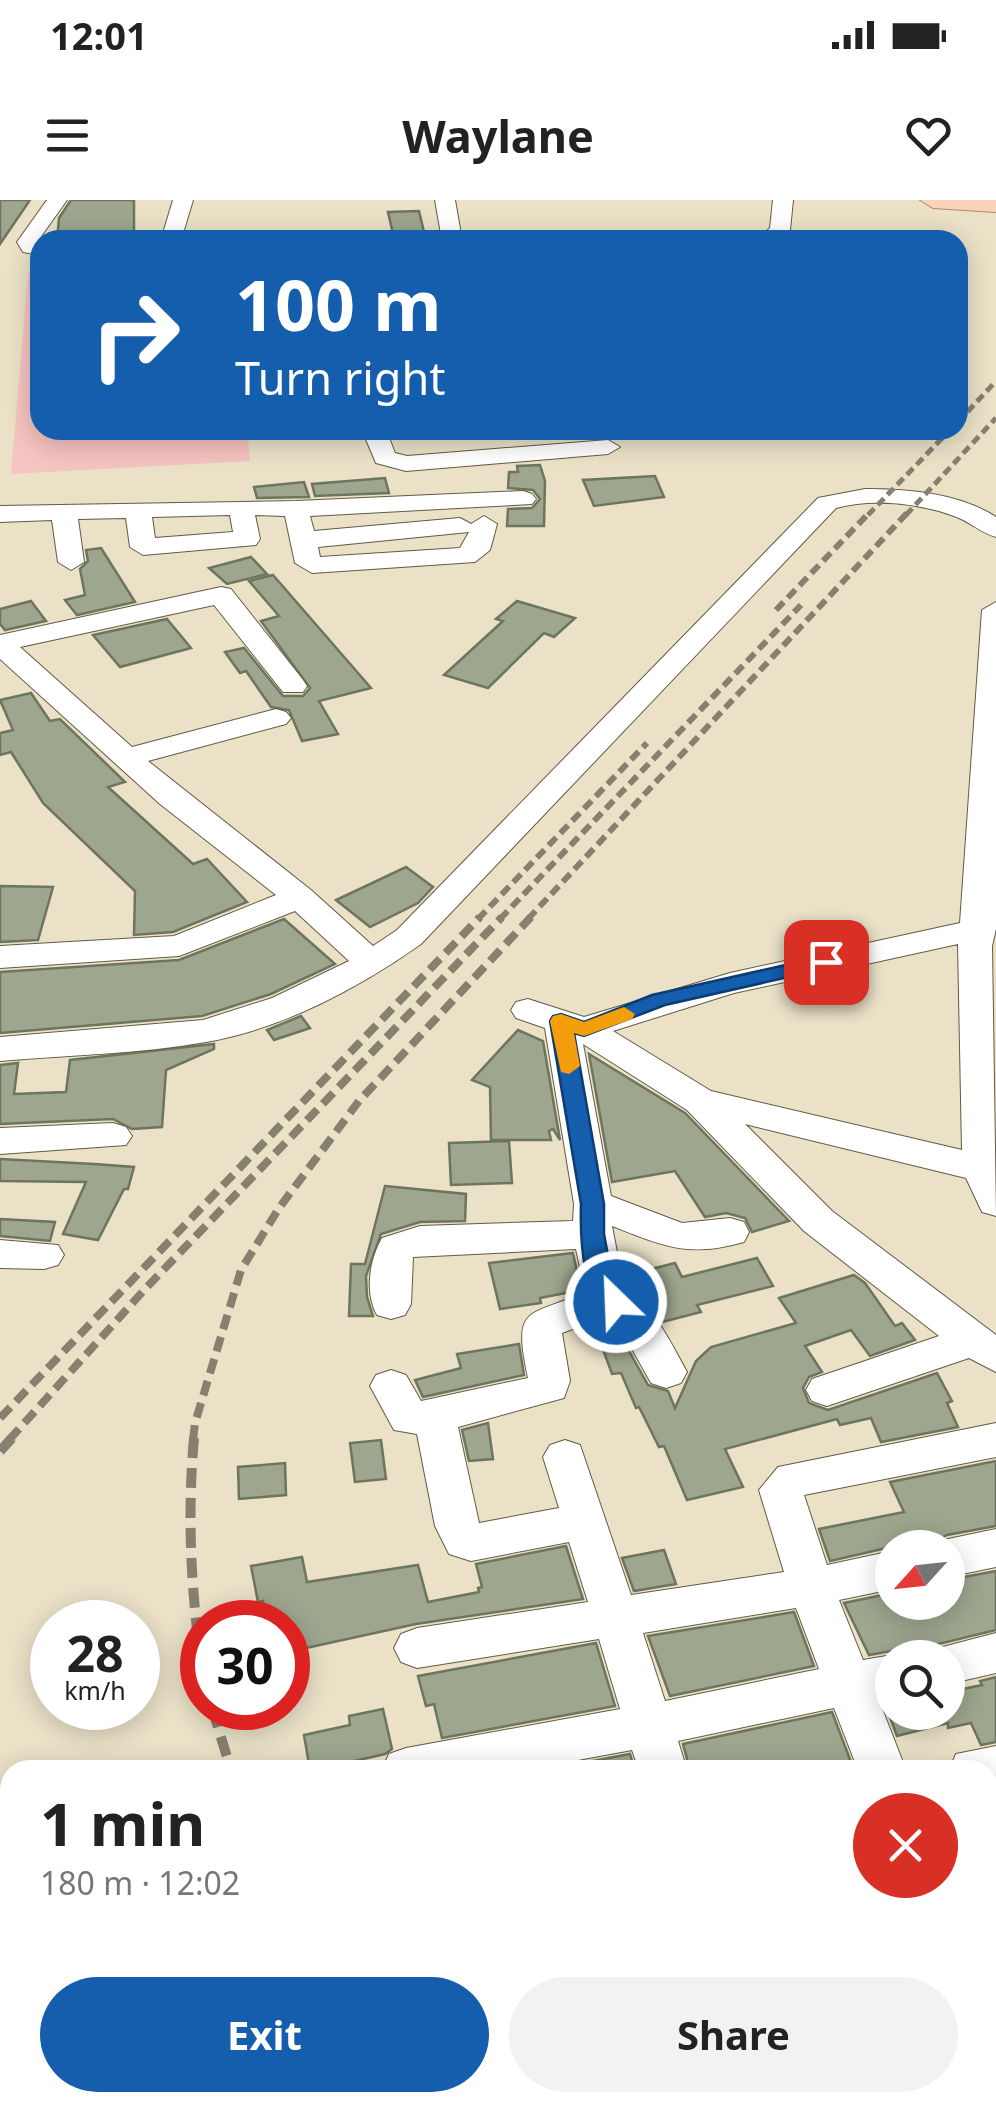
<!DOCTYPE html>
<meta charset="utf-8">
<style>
:root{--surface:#fff;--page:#f2f2f2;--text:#222;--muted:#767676;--accent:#145ead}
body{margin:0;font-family:"Noto Sans",sans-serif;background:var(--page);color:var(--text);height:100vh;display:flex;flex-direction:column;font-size:38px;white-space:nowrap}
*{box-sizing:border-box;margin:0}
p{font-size:32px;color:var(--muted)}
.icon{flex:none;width:55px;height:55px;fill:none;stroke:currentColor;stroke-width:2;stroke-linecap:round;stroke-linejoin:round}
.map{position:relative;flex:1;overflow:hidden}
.details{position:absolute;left:0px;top:1560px;width:998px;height:352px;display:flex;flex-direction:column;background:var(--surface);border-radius:30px 30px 0 0;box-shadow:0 5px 25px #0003}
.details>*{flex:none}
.hud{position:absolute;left:30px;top:30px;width:938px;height:210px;border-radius:30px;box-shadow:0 5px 25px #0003;background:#145ead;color:#fff;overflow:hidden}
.needle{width:65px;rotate:243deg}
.fabs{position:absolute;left:875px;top:1330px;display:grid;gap:20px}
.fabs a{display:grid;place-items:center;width:90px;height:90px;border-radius:50%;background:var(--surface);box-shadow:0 5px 25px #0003;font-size:50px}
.speed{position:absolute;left:30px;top:1400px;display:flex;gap:20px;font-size:50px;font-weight:700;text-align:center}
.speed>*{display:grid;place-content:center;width:130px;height:130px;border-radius:50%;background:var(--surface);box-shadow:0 5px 25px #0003;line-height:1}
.speed small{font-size:25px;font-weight:400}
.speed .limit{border:15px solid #d22;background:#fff;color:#111}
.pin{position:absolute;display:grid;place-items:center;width:85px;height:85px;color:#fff;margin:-42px;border-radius:20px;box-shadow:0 5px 15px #0006}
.me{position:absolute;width:110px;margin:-55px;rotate:336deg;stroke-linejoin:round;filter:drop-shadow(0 0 8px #0008)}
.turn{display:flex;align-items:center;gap:35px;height:210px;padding:0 40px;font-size:45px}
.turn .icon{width:130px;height:130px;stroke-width:2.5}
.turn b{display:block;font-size:70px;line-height:85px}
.round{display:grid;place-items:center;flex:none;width:105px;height:105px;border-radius:52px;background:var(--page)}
.overview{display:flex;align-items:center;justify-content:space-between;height:170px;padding:0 40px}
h1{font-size:60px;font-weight:700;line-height:75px}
.action{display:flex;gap:20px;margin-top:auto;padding:20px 40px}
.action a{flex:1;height:115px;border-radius:60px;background:var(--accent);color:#fff;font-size:40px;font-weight:700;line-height:115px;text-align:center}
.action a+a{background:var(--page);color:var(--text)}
.status{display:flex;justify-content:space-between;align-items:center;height:70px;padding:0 50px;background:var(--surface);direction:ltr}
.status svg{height:28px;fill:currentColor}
header{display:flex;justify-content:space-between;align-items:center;height:130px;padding:0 40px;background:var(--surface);font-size:45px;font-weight:700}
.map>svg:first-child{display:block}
.green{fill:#f5c3c0}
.building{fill:#9ea68e;stroke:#6e755e;stroke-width:2.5}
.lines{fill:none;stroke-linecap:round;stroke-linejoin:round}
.minor-casing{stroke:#635a44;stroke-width:2}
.major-casing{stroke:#b38868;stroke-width:2}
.minor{fill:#fff;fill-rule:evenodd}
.major{fill:#fad4b9;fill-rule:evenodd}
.rail-far3{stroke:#86806f;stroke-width:5;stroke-dasharray:9 5;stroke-linecap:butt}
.rail-far2{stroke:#86806f;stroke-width:6;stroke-dasharray:11 6;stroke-linecap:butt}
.rail-far1{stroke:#86806f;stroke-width:8;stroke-dasharray:15 8;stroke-linecap:butt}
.rail{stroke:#86806f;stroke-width:10;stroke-dasharray:20 10;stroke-linecap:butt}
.route{fill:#145ead;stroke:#0d3d70;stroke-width:2.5}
.slow{fill:#f59e0b}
</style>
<div class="status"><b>12:01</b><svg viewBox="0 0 49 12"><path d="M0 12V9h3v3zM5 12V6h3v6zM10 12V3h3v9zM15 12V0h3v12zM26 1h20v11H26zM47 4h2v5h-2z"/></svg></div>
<header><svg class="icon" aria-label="menu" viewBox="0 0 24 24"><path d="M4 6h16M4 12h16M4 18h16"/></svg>Waylane<svg class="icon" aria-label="heart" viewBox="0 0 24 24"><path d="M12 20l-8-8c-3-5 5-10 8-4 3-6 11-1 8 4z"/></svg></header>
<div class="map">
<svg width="996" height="1911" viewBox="0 0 996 1911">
<rect width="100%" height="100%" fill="#eae1c7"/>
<polygon class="green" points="40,72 40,230 247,230 250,261 11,274 28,73"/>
<g class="building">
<polygon points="0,0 30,0 0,44"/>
<polygon points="71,0 134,0 134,40 57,40 59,18"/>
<polygon points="419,11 424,32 393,34 388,12"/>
<polygon points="540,265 545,281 544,326 507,326 508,309 532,308 540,299 533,290 508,288 509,272 518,272 517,266"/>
<polygon points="655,276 664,297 594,306 583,280"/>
<polygon points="385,278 389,293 315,296 312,284"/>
<polygon points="304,282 309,297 257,298 254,287"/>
<polygon points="101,348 135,402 77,415 65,400 85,395 80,369 88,361 86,350"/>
<polygon points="251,357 267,374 227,384 209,368"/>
<polygon points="273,375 371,488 319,501 338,534 302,541 289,510 271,507 246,471 240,473 225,452 244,448 283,496 303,496 310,488 261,421 279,416 249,381"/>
<polygon points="31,401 46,421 5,430 0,424 0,409"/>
<polygon points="517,401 575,418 554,437 544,433 488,488 444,475 503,421 496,419"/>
<polygon points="167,419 191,448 120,467 93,435"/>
<polygon points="31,493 50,521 60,519 125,582 108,587 193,664 207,659 247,702 173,732 134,735 135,691 43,603 11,552 0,555 0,533 13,530 0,500"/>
<polygon points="406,667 433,687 418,703 370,727 336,700"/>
<polygon points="0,686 53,687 38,740 0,742"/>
<polygon points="284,719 335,764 271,794 202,816 0,833 0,772 179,760"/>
<polygon points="301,816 310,828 274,840 267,830"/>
<polygon points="518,830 543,841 560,940 553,929 549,931 551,940 491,940 490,887 472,880"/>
<polygon points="214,844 214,849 166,870 162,927 132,929 113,919 0,924 0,865 18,863 14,894 66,892 70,860"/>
<polygon points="589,854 685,913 789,1021 752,1032 745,1018 726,1013 705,1017 675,971 612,982"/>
<polygon points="509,941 512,983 451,985 449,943"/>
<polygon points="0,959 94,964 134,967 128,989 124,989 98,1040 63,1034 86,982 0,981"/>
<polygon points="385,986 466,994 465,1021 420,1022 381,1034 366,1076 367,1097 373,1116 349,1116 351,1064 365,1064"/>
<polygon points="0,1019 55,1022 50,1041 0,1036"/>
<polygon points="573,1053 581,1090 540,1098 541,1103 500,1109 489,1063"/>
<polygon points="757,1058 773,1086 697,1105 701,1112 662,1122 638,1094 628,1075 675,1063 682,1077"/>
<polygon points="854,1075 865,1083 895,1126 902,1123 915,1140 870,1156 851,1130 805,1146 822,1172 809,1177 803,1188 809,1203 828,1210 937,1173 952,1201 947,1203 958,1227 881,1242 871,1218 840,1225 837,1219 725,1249 743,1287 687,1300 664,1246 659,1247 639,1207 636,1208 621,1173 612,1174 594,1125 604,1121 624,1142 648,1185 668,1191 675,1208 696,1161 711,1147 796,1123 779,1098"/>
<polygon points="519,1144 524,1175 423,1197 415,1180 461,1168 457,1154"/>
<polygon points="488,1223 493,1259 469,1261 462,1230"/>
<polygon points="381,1240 386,1279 355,1282 350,1243"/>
<polygon points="996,1261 996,1326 947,1335 930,1344 891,1347 830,1361 819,1329 904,1312 890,1282"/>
<polygon points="285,1263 286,1295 239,1299 238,1267"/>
<polygon points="566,1346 583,1399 416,1424 288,1452 288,1422 267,1422 263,1401 258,1402 251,1366 302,1357 307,1382 418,1365 428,1402 479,1392 478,1388 482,1387 476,1364"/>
<polygon points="664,1350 676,1384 634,1391 622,1358"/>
<polygon points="996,1371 996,1430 930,1446 926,1453 917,1455 904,1458 891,1451 869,1455 844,1403 892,1393 892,1402 948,1402 948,1380"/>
<polygon points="794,1412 814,1466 670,1496 648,1436"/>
<polygon points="596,1443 615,1506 442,1538 434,1504 426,1506 418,1476"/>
<polygon points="996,1477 996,1542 981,1545 971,1523 948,1528 948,1523 897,1536 888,1512 948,1512 948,1492 982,1485 980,1481"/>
<polygon points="383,1509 392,1549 385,1554 350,1562 350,1565 310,1570 304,1535 350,1525 349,1516"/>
<polygon points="832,1512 854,1570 690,1570 683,1544"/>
<polygon points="630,1554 635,1570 566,1570 566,1566"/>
</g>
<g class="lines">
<defs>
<g id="minor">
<polygon points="47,0 67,0 37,42 40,55 23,52 17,42"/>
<polygon points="173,0 193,0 181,40 161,40"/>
<polygon points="435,0 455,0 462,40 442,40"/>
<polygon points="773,0 793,0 790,30 780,40 757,40 770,28"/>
<polygon points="362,230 386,230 395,253 407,256 608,240 620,247 608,254 406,271 376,263"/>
<path d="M865,289c43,0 94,4 131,28v20c-15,-4 -27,-16 -42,-21 -35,-13 -82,-18 -118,-8l-415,436c-62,44 -139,85 -215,98 -67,12 -138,13 -206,19v-24l203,-17 69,-22 77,-37 -54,-50 -116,45 -179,12v-22l174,-10 102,-41 -116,-91 -160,-145v-24l221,-48 10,2 72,91 4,6 -4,6h-20l-69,-87 -194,42 112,100 144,-38 10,3 5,6 -5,6 -138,37 163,129 62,56 24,-16 421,-432z"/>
<path d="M523,291l9,3 4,5 -4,5 -222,12 4,15 146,-13 11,6 13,-8 13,8 -7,26 -15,12 -163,11 -17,-10 -10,-47 -30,-1 5,24 -4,6 -113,10 -13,-8 -4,-29 -48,1 6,43 -13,8 -13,-8 -6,-42 -52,2v-16l296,-5zM230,315l3,17 -78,6 -3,-21zM469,332l-9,16 -140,9 -2,-10z"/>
<path d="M996,402v327l-4,17 4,270 -14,-4 -16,-34 -221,-54 87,87 164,124v37l-27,-14 -142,48 -15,-5 -6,-11 6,-11 127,-43 -135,-105 -117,-121 -104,-66 28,152 71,27 48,-5 14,4 5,10 -5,10c-56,16 -81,4 -132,-16l12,63c31,19 46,52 63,83l-6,11 -15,5 -15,-5 -24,-43 -22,-23 -43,16 8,48 -6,17 -106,29 21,96 80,-15 -16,-51 7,-12 15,-5 15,5 51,150 153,-23 -25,-82 19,-23 218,-44v34l-192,38 23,70 65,-14v38l-53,11 24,60 29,-5 8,3h-8v37l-14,3 28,72h-48l-24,-62 -156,33 9,29h-48l-7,-20 -108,20h-142l7,-16 17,-6 214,-39 -21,-70 -182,29 -16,-6 -7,-14 7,-14 16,-6 171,-26 -19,-60 -98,19 -22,-7 -14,-28 -18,-92 -23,-4 -24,-44 6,-11 15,-5 15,5 15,26 107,-23c-16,-75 0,-60 57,-86l-9,-43 -163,8 -2,47 -6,11 -14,4 -14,-4c-13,-23 -7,-56 5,-77l38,-12 153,-5 1,-17 -29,-176 -29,-10 -5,-8 5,-8 12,-3 56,18 146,-44 230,-50 22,-313zM958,744l4,206 -251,-59 -98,-60 121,-38zM796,1408l23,61 -154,32 -22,-68z"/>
<polygon points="113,923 126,927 132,936 126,945 0,954 0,928"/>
<polygon points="0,1040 58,1045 64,1055 58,1065 44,1069 0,1068"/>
<polygon points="996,1329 996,1367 948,1377 948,1348 931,1348 948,1339"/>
<polygon points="996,1433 996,1473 948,1484 948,1458 928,1458 931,1450"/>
<polygon points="996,1546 996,1590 988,1591 988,1570 949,1570 956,1554"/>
<polygon points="996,1640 996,1688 988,1690 988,1643"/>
<polygon points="996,1763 996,1815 988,1817 988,1765"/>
<polygon points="0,1806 10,1807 10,1902 32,1902 30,1911 0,1911"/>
<polygon points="988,1856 996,1859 996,1911 971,1911 967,1902 988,1902"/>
</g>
<polygon id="major" points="920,0 996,0 996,12 933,8"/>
</defs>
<use href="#minor" class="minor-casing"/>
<use href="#major" class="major-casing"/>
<use href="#minor" class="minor"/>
<use href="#major" class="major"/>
<g class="rail-far3">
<polyline points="958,222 996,181"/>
<polyline points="868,315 950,230"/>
<polyline points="906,315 996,218"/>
</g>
<g class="rail-far2">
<polyline points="776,410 870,312"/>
<polyline points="478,719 647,543"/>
<polyline points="500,719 801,405"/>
<polyline points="528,719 908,312"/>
</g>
<g class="rail-far1">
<polyline points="0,1218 480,717"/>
<polyline points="9,1240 146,1088 502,717"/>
<polyline points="193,1240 195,1223 241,1070 279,1008 359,901 531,717"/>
</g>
<g class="rail">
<path d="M194,1238c-7,79 -3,153 8,232"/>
<polyline points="0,1251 12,1238"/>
<polyline points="212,1508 231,1570"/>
<polyline points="380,1902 384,1911"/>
</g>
</g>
<path class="route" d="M826,756l7,2 3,4 -3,5 -168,38 -81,31 -10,-3 30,171v30l10,54 14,14 -4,7 -8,3 -19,-8c-15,-29 -17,-68 -16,-100l-31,-183 3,-5 8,-2 23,8 68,-27z"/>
<polygon class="slow" points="624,807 635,814 632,819 584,836 574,833 580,866 569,874 561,872 550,821 553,816 561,814 584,822"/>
</svg>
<div class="fabs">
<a><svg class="needle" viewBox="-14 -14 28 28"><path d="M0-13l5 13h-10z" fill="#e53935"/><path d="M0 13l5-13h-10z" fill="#767676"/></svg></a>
<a><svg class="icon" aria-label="search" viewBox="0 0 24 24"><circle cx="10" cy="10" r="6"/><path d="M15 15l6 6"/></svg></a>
</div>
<div class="speed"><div>28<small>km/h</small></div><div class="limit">30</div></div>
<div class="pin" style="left:826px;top:762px;background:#d93025"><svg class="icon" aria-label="arrive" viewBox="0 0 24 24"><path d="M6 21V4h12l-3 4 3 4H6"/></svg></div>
<svg class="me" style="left:616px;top:1102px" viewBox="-20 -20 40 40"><circle r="17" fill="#145ead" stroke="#fff" stroke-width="3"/><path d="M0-11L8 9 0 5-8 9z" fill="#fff"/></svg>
<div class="hud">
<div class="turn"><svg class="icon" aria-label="right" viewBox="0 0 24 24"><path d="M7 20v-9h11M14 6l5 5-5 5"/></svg><div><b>100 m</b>Turn right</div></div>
</div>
<section class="details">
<div class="overview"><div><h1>1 min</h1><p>180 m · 12:02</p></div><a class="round" style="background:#d93025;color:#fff"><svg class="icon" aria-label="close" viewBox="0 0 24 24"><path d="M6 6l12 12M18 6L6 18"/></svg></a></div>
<div class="action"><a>Exit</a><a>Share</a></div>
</section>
</div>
